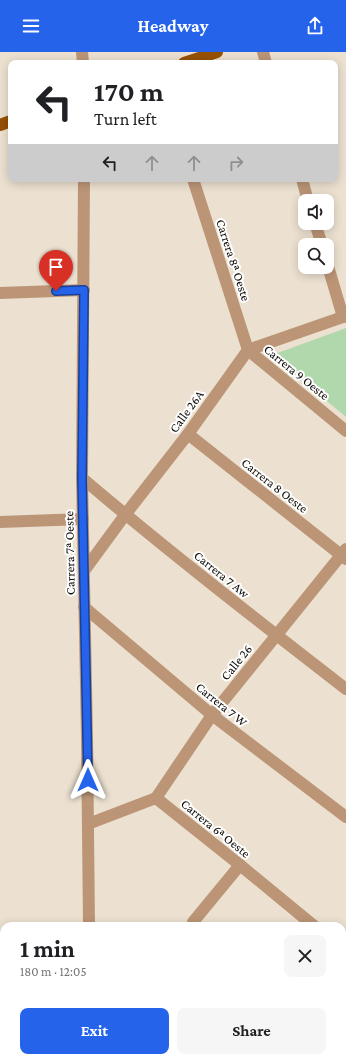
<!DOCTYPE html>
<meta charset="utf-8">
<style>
:root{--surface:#fff;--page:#f6f6f6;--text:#202124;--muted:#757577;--accent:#2563eb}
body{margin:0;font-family:"Crimson Pro",serif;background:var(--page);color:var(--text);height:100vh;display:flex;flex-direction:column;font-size:15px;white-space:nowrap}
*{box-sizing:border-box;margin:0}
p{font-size:13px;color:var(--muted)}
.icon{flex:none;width:22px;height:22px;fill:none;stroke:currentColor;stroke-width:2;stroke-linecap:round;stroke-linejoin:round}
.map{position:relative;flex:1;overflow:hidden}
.panel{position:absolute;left:0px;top:870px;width:346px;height:140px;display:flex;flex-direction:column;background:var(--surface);border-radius:12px 12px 0 0;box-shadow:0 2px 10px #0003}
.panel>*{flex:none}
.banner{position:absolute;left:8px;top:8px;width:330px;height:122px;border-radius:8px;box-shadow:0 2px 10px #0003;background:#fff;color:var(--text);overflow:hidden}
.tools{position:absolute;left:298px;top:142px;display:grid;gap:8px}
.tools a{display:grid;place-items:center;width:36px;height:36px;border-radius:8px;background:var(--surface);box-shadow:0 2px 10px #0003;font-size:20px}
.pin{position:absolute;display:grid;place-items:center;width:34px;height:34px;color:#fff;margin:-41px -17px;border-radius:50% 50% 50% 0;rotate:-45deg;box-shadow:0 0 4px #0007}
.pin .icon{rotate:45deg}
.me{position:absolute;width:44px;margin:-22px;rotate:0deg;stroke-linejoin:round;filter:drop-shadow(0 0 3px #0008)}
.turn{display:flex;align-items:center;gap:14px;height:84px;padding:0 20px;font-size:18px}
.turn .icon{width:52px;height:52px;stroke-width:2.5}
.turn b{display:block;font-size:28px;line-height:34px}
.lanes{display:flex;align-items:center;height:38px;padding:0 20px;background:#0003;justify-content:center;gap:20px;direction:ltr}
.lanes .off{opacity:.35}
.round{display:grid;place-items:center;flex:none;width:42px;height:42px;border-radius:8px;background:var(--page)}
.head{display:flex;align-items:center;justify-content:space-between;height:68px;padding:0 20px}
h1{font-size:24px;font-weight:700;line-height:30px}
.primary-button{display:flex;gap:8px;margin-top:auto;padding:8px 20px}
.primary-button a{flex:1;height:46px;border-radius:8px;background:var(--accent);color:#fff;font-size:16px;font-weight:700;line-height:46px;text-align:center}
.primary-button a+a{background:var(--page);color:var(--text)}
header{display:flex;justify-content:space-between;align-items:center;height:52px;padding:0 20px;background:var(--accent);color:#fff;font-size:18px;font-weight:700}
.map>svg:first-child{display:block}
.green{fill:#b1d8ad}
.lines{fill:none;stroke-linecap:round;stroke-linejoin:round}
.path{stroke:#746c62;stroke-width:2.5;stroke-dasharray:1 3;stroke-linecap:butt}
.minor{stroke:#bc9577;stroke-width:12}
.major{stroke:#965105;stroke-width:12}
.route-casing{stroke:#184099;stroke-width:10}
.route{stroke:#2563eb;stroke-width:7}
.labels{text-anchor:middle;stroke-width:4;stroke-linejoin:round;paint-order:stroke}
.street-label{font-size:13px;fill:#100c07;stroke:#fff}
</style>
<header><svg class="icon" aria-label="menu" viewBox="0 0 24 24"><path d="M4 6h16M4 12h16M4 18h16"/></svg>Headway<svg class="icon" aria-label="share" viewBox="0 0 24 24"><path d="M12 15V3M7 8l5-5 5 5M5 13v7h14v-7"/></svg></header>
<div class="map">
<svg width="346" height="1010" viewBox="0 0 346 1010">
<rect width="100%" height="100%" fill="#ece1d0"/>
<polygon class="green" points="346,276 346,365 272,303"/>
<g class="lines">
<g class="path">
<polyline points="342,950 346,946"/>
<polyline points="280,1010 285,1006"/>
</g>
<g class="minor">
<polyline points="82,0 83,11"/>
<polyline points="263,0 266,11"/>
<polyline points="84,127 82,426 87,685 89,874"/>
<polyline points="193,127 248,298"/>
<polyline points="302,127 308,149"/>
<polyline points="315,171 322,193"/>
<polyline points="327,211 343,265"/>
<polyline points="0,241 84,238"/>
<polyline points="248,298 346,379"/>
<polyline points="188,382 346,507"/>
<path d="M82,426c86,73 175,142 264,211"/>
<polyline points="0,470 83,467"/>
<polyline points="84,519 125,463 188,382 248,298 346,264"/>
<polyline points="84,555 212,663 346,765"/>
<polyline points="156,746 212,663 346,497"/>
<polyline points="88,772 156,746 240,813 314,874"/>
<polyline points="193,870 240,813"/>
<polyline points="342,897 346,901"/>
<polyline points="342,929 346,925"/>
<polyline points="95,1006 95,1010"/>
<polyline points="256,1010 260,1006"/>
</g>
<g class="major">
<polyline points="184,11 217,0"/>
<polyline points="0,73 11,69"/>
</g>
</g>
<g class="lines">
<defs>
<polyline id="route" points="56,239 84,238 82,426 88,728"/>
</defs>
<use href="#route" class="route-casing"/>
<use href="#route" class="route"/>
</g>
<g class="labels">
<g class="street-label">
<text transform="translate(234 208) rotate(72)" y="5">Carrera 8ª Oeste</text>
<text transform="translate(297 320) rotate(39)" y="5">Carrera 9 Oeste</text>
<text transform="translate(186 359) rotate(-54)" y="5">Calle 26A</text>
<text transform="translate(275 433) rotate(38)" y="5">Carrera 8 Oeste</text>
<text transform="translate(69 501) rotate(-91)" y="5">Carrera 7ª Oeste</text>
<text transform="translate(222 522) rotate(39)" y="5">Carrera 7 Aw</text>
<text transform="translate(236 610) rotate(-51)" y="5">Calle 26</text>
<text transform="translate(222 652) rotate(39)" y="5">Carrera 7 W</text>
<text transform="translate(216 776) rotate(39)" y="5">Carrera 6ª Oeste</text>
</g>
</g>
</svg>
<div class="tools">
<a><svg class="icon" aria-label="sound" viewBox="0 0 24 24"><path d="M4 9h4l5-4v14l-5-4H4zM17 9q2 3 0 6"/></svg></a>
<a><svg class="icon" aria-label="search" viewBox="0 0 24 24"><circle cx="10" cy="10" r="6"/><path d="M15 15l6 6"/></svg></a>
</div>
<div class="pin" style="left:56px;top:239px;background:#d93025"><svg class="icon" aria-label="arrive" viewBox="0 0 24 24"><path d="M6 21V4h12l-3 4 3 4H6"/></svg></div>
<svg class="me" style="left:88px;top:728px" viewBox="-20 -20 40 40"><path d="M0-17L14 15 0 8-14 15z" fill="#2563eb" stroke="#fff" stroke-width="4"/></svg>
<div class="banner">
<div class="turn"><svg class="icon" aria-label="left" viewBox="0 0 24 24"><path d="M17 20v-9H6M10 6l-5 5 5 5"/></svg><div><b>170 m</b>Turn left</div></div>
<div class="lanes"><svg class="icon" aria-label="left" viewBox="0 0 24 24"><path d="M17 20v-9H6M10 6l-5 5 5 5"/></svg><svg class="icon off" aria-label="ahead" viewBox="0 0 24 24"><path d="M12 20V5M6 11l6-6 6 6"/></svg><svg class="icon off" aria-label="ahead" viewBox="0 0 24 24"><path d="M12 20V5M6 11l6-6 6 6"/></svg><svg class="icon off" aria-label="right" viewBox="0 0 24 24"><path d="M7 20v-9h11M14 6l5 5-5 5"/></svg></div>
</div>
<section class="panel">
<div class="head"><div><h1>1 min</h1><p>180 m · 12:05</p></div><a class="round"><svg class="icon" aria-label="close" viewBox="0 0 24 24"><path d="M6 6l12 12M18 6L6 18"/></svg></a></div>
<div class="primary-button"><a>Exit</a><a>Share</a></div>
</section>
</div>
